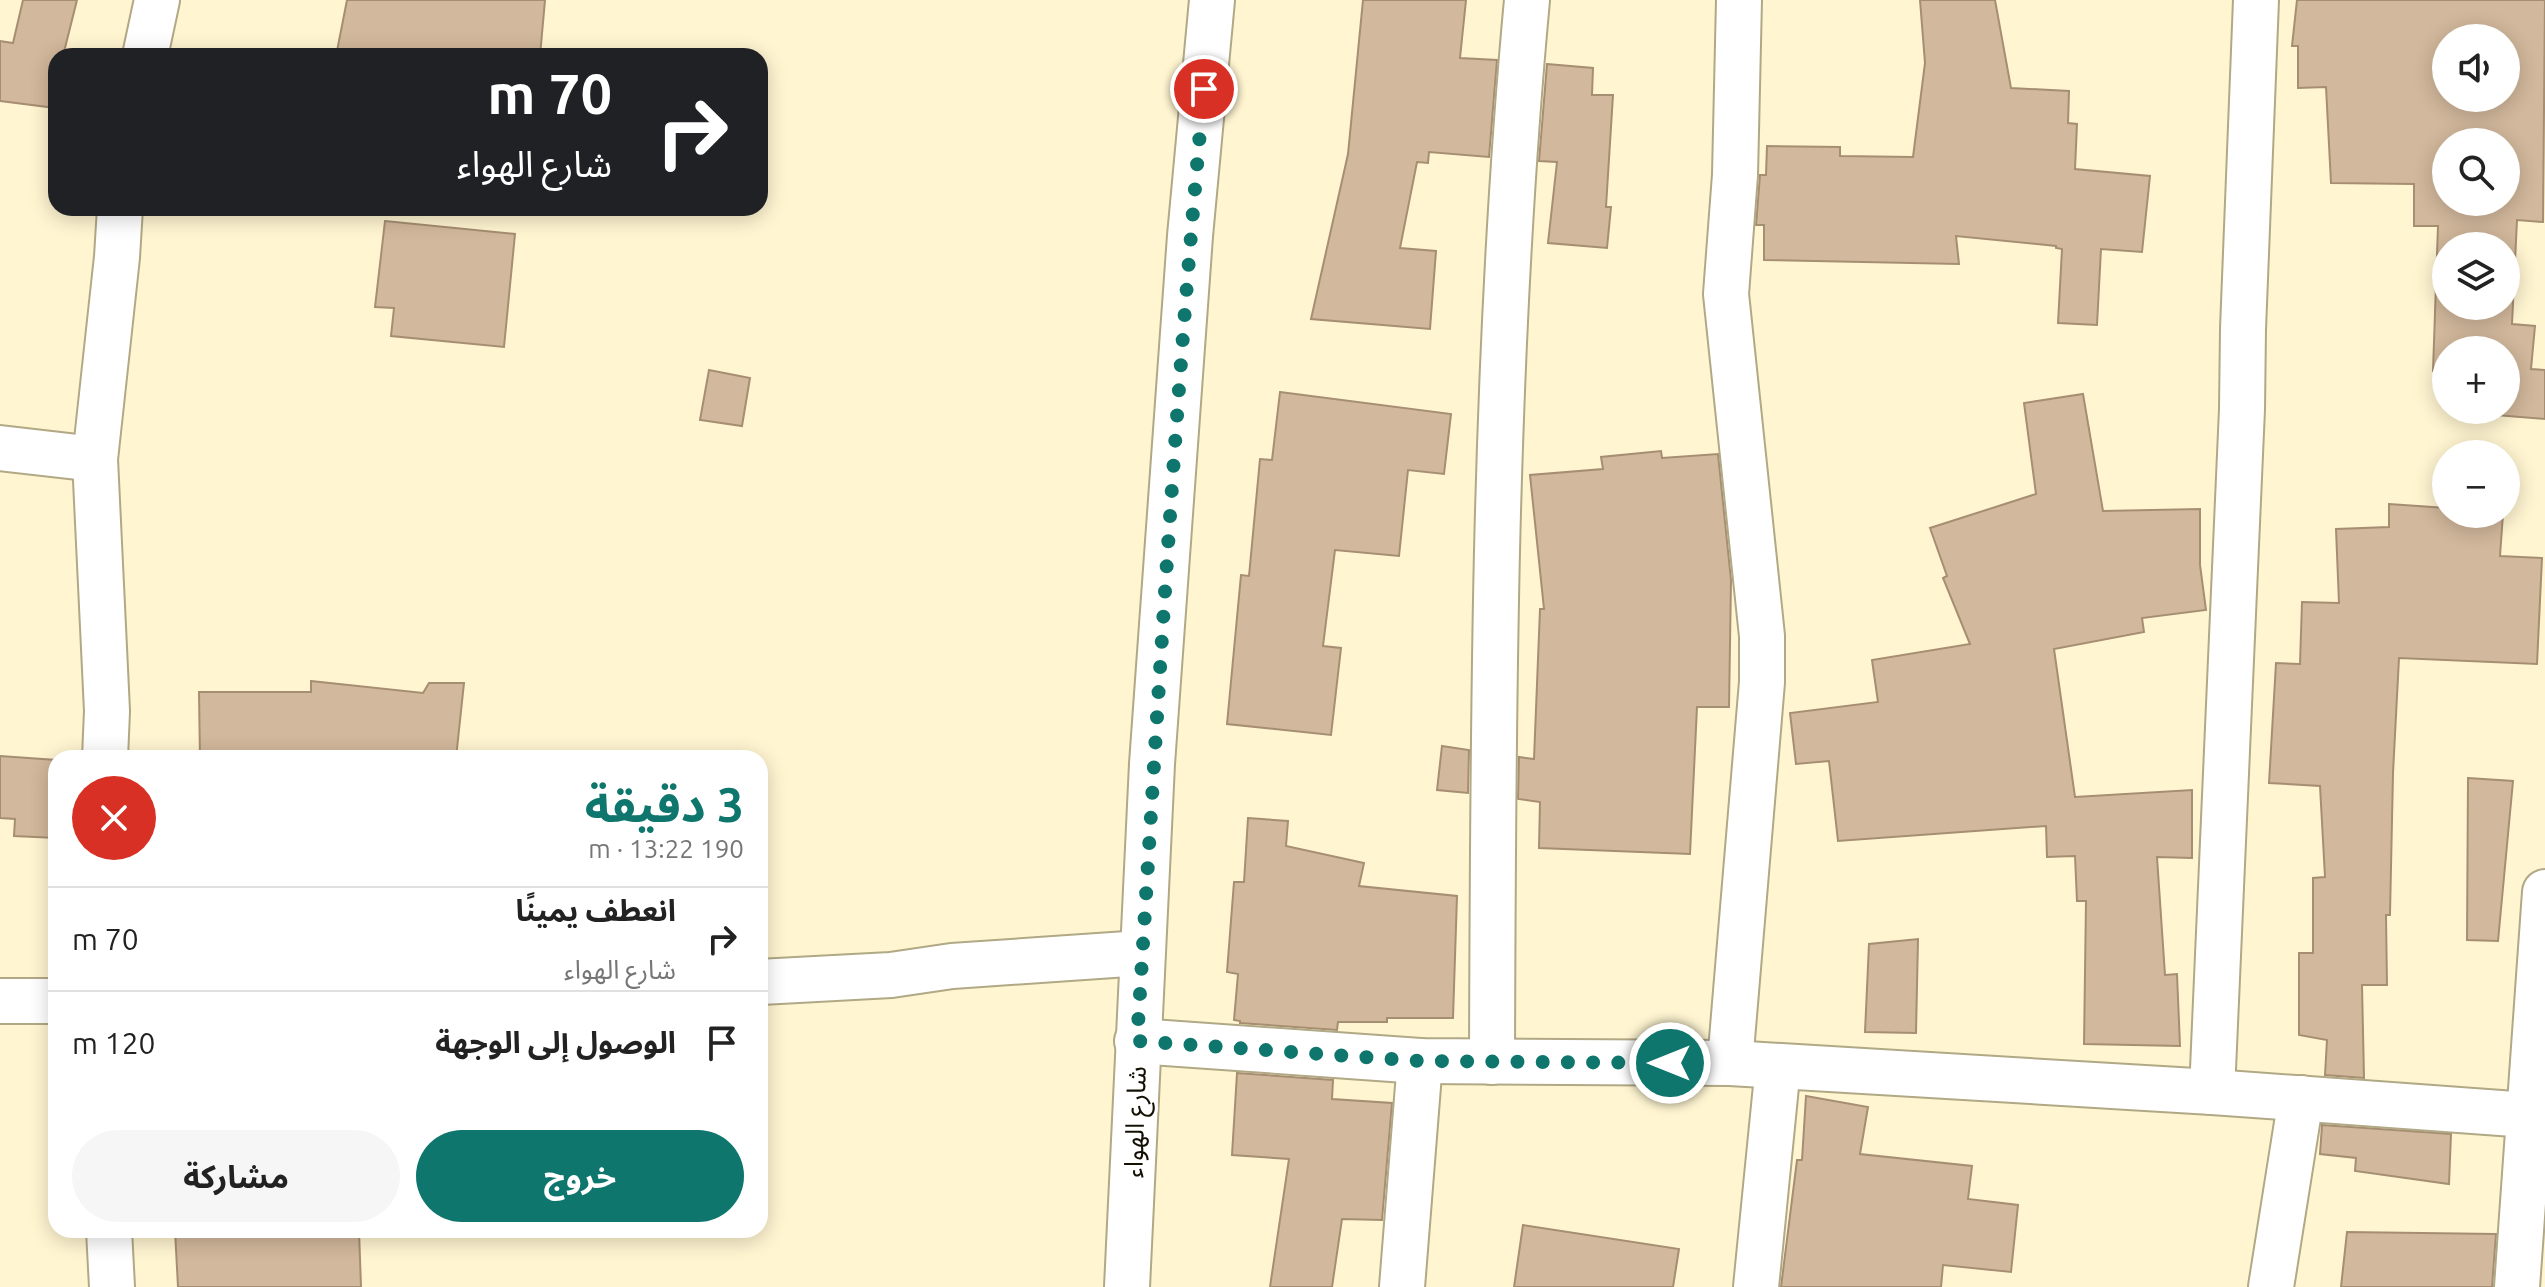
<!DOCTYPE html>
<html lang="ar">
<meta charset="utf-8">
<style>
:root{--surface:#fff;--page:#f6f6f6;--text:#222;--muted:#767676;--line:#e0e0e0;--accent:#0f766e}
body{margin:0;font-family:Ubuntu,"Noto Sans Arabic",sans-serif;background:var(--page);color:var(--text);direction:rtl;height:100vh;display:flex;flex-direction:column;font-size:30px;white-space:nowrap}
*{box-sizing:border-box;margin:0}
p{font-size:26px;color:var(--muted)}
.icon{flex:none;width:44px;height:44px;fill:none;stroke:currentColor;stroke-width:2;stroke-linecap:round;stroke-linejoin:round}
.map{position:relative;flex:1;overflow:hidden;direction:ltr}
.sheet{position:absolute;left:48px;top:750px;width:720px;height:488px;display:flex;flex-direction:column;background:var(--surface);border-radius:24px;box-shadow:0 4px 20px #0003;direction:rtl}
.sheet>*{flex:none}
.guide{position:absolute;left:48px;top:48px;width:720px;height:168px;border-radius:24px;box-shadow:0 4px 20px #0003;direction:rtl;background:#202124;color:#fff;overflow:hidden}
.fabs{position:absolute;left:2432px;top:24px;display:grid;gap:16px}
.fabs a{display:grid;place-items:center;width:88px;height:88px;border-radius:50%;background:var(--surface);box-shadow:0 4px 20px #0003;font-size:40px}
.pin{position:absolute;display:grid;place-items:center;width:68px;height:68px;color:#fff;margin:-34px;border:4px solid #fff;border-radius:50%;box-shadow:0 2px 8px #0007}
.me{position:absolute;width:88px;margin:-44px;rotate:270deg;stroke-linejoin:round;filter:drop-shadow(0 0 6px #0008)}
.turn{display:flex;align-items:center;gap:28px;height:168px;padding:0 24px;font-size:36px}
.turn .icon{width:104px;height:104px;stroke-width:2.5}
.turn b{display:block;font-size:56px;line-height:68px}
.round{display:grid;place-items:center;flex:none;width:84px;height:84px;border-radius:42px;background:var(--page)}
.headline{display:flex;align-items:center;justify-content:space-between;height:136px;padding:0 24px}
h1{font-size:48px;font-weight:700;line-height:60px;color:var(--accent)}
.button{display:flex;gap:16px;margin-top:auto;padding:16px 24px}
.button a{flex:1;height:92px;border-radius:48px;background:var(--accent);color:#fff;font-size:32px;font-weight:700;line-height:92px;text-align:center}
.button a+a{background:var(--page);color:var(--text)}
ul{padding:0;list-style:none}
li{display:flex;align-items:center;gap:24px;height:104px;padding:0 24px;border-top:2px solid var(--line)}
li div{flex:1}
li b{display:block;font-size:30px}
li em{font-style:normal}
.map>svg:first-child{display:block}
.building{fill:#d2b89c;stroke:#a68e72;stroke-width:2;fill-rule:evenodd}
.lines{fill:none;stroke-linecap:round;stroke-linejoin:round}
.minor-casing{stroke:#b1a885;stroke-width:48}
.tertiary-casing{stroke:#b1a885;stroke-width:48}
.minor{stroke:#fff;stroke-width:44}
.tertiary{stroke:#fff;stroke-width:44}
.route{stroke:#0f766e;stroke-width:14;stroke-dasharray:0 25.2}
.labels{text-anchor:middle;stroke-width:6;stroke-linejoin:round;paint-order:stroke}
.street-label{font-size:26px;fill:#141004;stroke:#fff}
</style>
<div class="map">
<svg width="2545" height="1287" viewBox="0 0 2545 1287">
<rect width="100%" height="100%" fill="#fff5d1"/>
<g class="building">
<polygon points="23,0 77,0 63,56 56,56 56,108 0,101 0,41 13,43"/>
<polygon points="347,0 545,0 540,56 336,56"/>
<polygon points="1363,0 1466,0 1460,58 1497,60 1489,157 1429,152 1428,163 1417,162 1400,248 1436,251 1430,329 1311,319 1348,154"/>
<polygon points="1920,0 1995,0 2011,88 2069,91 2068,123 2077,124 2075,169 2150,176 2142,252 2101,249 2097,325 2058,323 2062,249 2056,248 2056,246 1956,236 1959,264 1764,260 1764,225 1756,225 1760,175 1766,175 1767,146 1840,147 1840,156 1913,157 1925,63"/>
<path d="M2297,0h248l-2,222 -26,-2 -5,104 23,2 -4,43 14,1v49l-87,-7 48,-2v-60h-60v22l-13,-1 5,-145h-24v-42l-83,-1 -5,-96 -28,1v-42h-6zM2446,38h60v60h-60zM2446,142h60v60h-60zM2446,246h60v60h-60z"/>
<polygon points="1547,64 1593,68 1592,95 1613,95 1606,207 1611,207 1607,248 1548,243 1557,162 1539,161"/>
<polygon points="385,221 515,234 504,347 391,336 394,308 375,307"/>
<polygon points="709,370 750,378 742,426 700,420"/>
<polygon points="1280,392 1451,414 1444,474 1408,470 1399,556 1335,550 1323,646 1341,648 1331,735 1227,724 1241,575 1249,576 1260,459 1272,460"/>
<polygon points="2083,394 2103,511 2200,509 2200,565 2206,610 2142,618 2144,632 2054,649 2075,797 2192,790 2192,858 2157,857 2165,975 2177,974 2180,1046 2084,1044 2086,901 2077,901 2075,856 2047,857 2046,826 1838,841 1829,761 1796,764 1790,713 1878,702 1872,660 1970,644 1943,578 1947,576 1930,528 2036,494 2024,403"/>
<polygon points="1661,451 1662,458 1718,454 1731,580 1729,707 1697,707 1690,854 1539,848 1540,802 1518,799 1519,757 1534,759 1540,609 1544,609 1530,475 1603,469 1601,457"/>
<polygon points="2389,504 2446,508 2446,514 2503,514 2500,556 2542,558 2537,664 2399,658 2393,773 2390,915 2386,915 2387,985 2362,985 2364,1078 2325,1075 2327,1040 2299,1035 2299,953 2313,953 2313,878 2325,877 2320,786 2269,783 2276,663 2300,664 2302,602 2339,603 2336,529 2389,527"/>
<polygon points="311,681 423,693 429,683 464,683 456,758 200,758 199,692 311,692"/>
<polygon points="1442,746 1469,750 1468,793 1437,790"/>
<polygon points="0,756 56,760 56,838 14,836 15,819 0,818"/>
<polygon points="2468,778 2513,781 2498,941 2467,940"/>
<polygon points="1248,818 1288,821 1286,846 1364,863 1359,886 1457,896 1453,1018 1387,1018 1387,1022 1338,1022 1337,1030 1240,1023 1240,1021 1234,1020 1238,974 1227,972 1234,882 1244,882"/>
<polygon points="1918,939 1916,1033 1865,1032 1869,944"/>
<polygon points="1237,1073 1333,1080 1332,1099 1392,1103 1382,1220 1342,1219 1332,1287 1270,1287 1289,1159 1232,1155"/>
<polygon points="1806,1096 1868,1107 1860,1154 1972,1166 1968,1199 2018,1205 2011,1272 1943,1265 1941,1287 1781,1287 1797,1160 1802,1160"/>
<polygon points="2322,1125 2451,1134 2449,1184 2355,1171 2356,1158 2320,1154"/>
<polygon points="1523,1225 1679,1249 1673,1287 1514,1287"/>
<polygon points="175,1230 359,1230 361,1287 178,1287"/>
<polygon points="2347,1232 2496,1234 2492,1287 2341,1287"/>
</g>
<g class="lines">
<defs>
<g id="minor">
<polyline points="145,56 157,0"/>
<polyline points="0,448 95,459"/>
<polyline points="105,758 107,711 95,459 117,257 120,208"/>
<polyline points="760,982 891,975 952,966 1142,953"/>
<polyline points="0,1001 56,1001"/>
<polyline points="1137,1041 1420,1061 1730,1063 2212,1092 2528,1115"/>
<path d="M1492,1062c1,-354 2,-709 35,-1062"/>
<polyline points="1730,1063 1762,682 1762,636 1726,294 1735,175 1739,0"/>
<polyline points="2212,1092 2242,409 2243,329 2256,0"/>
<polyline points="109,1230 112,1287"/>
<polyline points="1402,1287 1420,1061"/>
<polyline points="1756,1287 1778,1066"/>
<polyline points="2271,1287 2301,1098"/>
<polyline points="2517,1287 2545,892"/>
</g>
<polyline id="tertiary" points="1127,1287 1152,764 1190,236 1212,0"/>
</defs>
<use href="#minor" class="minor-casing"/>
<use href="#tertiary" class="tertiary-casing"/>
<use href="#minor" class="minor"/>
<use href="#tertiary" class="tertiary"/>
</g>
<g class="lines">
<path class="route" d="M1204,89c-30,317 -47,635 -67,952l283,20 250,2"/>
</g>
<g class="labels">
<g class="street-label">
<text transform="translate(1135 1122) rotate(-88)" y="9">شارع الهواء</text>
</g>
</g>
</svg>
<div class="fabs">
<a><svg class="icon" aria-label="sound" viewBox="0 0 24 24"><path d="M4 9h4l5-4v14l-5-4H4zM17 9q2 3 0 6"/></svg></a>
<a><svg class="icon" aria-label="search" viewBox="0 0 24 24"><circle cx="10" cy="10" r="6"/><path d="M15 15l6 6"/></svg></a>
<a><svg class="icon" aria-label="layers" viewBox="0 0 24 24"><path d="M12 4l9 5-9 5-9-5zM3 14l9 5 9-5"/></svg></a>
<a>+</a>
<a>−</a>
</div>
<div class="pin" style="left:1204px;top:89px;background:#d93025"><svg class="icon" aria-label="arrive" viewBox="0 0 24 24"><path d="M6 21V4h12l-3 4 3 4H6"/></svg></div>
<svg class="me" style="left:1670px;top:1063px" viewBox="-20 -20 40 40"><circle r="17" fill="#0f766e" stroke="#fff" stroke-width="3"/><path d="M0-11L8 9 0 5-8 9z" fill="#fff"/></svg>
<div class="guide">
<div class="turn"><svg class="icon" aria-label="right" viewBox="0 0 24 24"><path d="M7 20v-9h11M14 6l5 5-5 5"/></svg><div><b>70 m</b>شارع الهواء</div></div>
</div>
<section class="sheet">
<div class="headline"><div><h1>3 دقيقة</h1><p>190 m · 13:22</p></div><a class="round" style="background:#d93025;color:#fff"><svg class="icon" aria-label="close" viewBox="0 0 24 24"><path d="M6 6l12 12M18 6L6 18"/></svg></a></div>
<ul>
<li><svg class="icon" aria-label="right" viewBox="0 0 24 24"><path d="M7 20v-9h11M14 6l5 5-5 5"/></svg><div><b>انعطف يمينًا</b><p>شارع الهواء</p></div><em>70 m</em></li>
<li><svg class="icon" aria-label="arrive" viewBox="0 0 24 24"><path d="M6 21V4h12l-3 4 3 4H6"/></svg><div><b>الوصول إلى الوجهة</b></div><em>120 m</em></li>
</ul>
<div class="button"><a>خروج</a><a>مشاركة</a></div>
</section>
</div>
